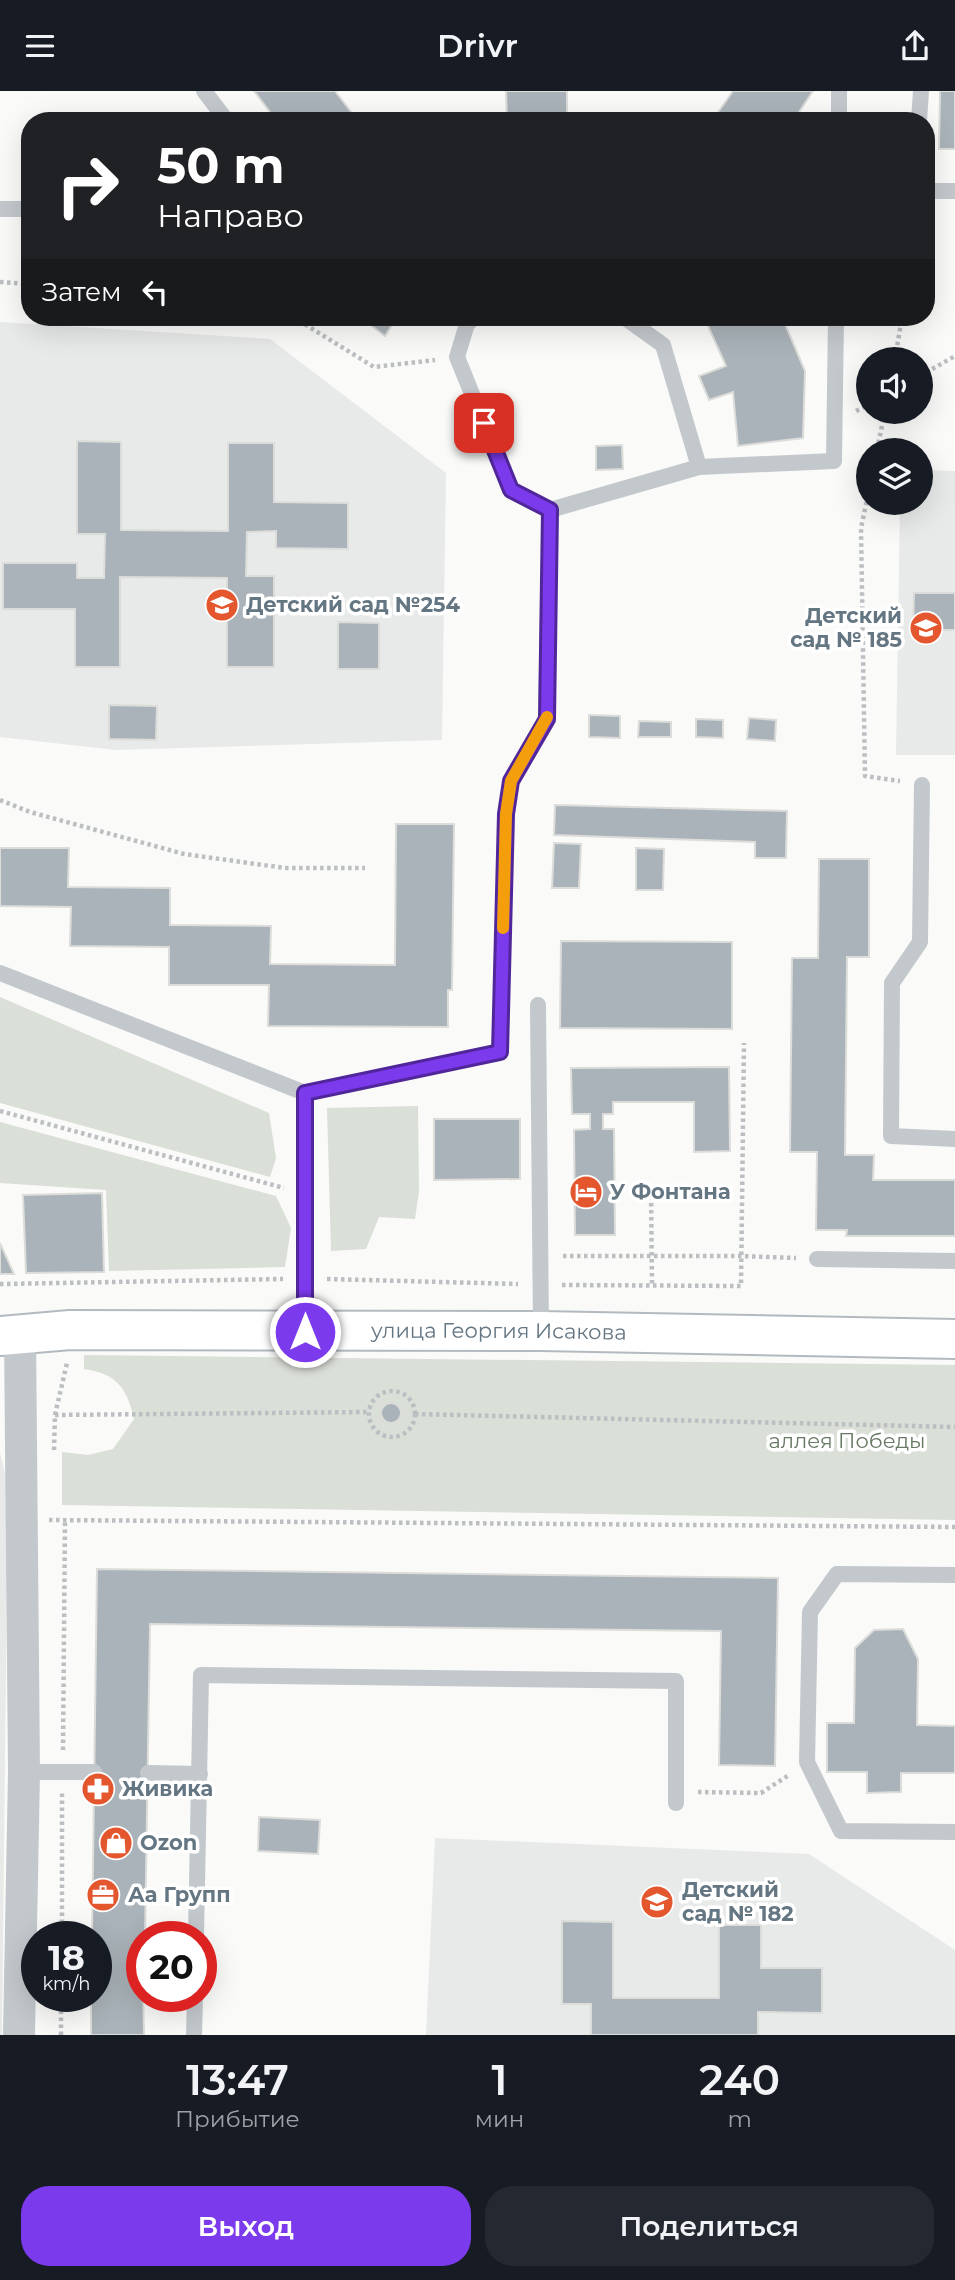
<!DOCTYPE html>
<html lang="ru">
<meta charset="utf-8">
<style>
:root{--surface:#171b24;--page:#242831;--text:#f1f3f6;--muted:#9ea1a6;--accent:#7c3aed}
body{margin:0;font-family:Montserrat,sans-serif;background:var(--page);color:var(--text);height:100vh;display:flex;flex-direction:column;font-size:26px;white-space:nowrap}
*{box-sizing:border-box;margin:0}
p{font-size:23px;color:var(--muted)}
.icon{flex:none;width:38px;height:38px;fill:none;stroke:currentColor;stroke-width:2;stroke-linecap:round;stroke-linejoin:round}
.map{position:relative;height:1944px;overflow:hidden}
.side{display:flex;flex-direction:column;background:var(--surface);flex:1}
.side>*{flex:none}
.banner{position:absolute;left:21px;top:21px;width:914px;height:214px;border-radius:28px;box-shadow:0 7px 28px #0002;background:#202124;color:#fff;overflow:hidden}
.tools{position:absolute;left:856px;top:256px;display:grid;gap:14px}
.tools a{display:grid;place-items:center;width:77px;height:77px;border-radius:50%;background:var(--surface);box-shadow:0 7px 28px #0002;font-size:35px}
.speed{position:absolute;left:21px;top:1830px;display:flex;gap:14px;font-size:35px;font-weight:700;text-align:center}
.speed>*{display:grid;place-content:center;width:91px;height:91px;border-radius:50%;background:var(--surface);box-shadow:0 7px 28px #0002;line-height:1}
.speed small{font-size:18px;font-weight:400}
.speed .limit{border:10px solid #d22;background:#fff;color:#111}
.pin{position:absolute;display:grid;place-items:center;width:60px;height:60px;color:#fff;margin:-30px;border-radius:14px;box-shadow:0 4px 10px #0006}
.me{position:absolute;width:77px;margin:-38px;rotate:0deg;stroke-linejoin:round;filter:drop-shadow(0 0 5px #0008)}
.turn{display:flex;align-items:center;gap:24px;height:147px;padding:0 21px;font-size:32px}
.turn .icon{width:91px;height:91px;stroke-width:2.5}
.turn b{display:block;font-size:49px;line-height:60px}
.then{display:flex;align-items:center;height:66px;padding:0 21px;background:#0003;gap:14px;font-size:26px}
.eta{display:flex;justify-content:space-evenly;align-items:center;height:119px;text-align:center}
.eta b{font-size:42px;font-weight:600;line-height:49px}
.cta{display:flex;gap:14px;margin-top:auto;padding:14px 21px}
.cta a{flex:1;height:80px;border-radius:28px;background:var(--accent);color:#fff;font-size:28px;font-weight:600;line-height:80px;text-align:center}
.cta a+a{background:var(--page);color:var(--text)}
header{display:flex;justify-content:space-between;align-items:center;height:91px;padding:0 21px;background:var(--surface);font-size:32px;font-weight:600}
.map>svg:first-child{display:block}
.built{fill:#e8e9e9}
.green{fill:#dadfd7}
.building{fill:#aab3b9;stroke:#dcdcda;stroke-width:2}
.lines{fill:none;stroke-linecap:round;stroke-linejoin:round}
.secondary-casing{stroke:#b3babf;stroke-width:42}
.path{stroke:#bbbfc2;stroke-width:4.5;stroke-dasharray:3.5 3.5;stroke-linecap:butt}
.lane{stroke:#c3c8cc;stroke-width:16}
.street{stroke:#c3c8cc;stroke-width:32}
.secondary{stroke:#fff;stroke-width:38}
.route-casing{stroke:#51269a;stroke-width:18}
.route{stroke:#7c3aed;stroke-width:12}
.slow{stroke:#f59e0b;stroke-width:12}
.labels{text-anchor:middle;stroke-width:7;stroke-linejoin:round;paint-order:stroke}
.poi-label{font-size:21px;font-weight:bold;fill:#657683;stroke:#fff;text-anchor:start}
.street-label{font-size:21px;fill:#657683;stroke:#fff}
.park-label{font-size:21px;fill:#687a64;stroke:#fff}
</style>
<header><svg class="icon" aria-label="menu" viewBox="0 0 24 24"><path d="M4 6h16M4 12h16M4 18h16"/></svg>Drivr<svg class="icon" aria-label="share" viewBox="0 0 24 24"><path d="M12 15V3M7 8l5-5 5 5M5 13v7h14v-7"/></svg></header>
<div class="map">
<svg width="955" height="1944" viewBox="0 0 955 1944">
<rect width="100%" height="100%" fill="#fafaf8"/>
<g class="built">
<polygon points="0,231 270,248 446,382 442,649 116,659 0,646"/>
<polygon points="921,379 955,380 955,664 896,664 900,411 920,411"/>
<polygon points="0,1362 8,1395 2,1944 0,1944"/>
<polygon points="435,1747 809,1763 955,1859 955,1944 426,1944"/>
</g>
<g class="green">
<polygon points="0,906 269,1022 276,1067 270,1086 0,1012"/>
<polygon points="418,1015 419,1100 415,1128 379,1126 366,1158 331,1160 327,1017"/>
<polygon points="0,1031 276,1105 291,1137 285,1176 109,1180 106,1099 0,1092"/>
<path d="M84,1264l871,10v155l-893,-15v-53l26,3 25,-6 21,-30c-7,-31 -17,-45 -50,-50z"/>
</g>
<g class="building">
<polygon points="254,0 335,0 358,30 277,30"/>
<polygon points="506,0 567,0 567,30 507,30"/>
<polygon points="733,0 813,0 793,30 712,30"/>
<polygon points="940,0 955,0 955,58 939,58"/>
<polygon points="360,226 397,226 385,245"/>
<polygon points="704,226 782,226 805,280 803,347 738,355 733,301 709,309 699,285 726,275"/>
<polygon points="77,350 121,351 121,439 228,440 228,352 274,352 274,411 348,412 348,458 276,457 276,440 247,441 246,485 274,485 274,576 227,576 227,487 120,486 120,576 75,576 75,518 3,518 3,472 77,472 77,487 104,487 105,443 77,443"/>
<polygon points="622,354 623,378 596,379 596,355"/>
<polygon points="914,502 955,502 955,539 913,539"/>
<polygon points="338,531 379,532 379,578 338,578"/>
<polygon points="109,614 157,615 156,649 109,648"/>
<polygon points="589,624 620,625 620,647 589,646"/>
<polygon points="749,627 776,629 775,650 747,648"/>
<polygon points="696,628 723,629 723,647 696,646"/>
<polygon points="639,630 671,631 671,646 638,646"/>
<polygon points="555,714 787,720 786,767 755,767 755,751 554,744"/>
<polygon points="396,733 454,733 452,899 448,899 448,936 268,935 269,894 169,894 169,856 70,855 71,816 0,815 0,757 69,757 68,796 170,797 170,834 271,835 270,873 395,874"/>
<polygon points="554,752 581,753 579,797 552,797"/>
<polygon points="636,757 664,758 663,799 636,799"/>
<polygon points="819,768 869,768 869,866 847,866 845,1064 874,1064 873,1089 955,1089 955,1145 846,1145 847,1139 816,1139 817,1061 790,1061 792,867 818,867"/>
<polygon points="561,850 732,851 732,938 560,937"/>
<polygon points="729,976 730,1060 694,1061 694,1011 613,1011 613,1023 603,1023 603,1038 614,1038 615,1144 575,1144 574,1039 590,1038 590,1023 572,1023 571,977"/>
<polygon points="434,1028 520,1028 520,1088 434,1089"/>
<polygon points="102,1102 104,1181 26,1182 23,1104"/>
<polygon points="0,1152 14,1183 0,1183"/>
<circle cx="391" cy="1322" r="10"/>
<polygon points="97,1478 778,1487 775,1675 719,1674 721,1540 150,1533 145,1846 142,1846 144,1944 91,1944 91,1906 96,1906 96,1846 92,1846"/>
<polygon points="903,1538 918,1568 917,1634 955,1635 955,1682 901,1682 901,1701 867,1702 867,1681 827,1681 827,1632 854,1632 855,1557 874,1539"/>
<polygon points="259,1726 320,1729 318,1763 258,1760"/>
<polygon points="562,1830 613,1831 613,1907 719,1907 719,1834 761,1834 761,1877 822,1877 822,1922 758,1921 758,1944 591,1944 591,1913 562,1913"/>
</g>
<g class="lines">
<defs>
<g id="secondary">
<path id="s1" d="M0,1245l70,-6 471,1 414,8"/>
</g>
</defs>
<use href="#secondary" class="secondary-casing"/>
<g class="path">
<polyline points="0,191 30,193"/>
<polyline points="293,226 374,276 435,269"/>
<polyline points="895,268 902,226"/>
<polyline points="920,285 955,265"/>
<polyline points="856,320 868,314"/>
<polyline points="877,359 885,320"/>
<polyline points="868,404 861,437 865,685 900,690"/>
<polyline points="0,709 30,721 184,763 285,777 365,777"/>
<polyline points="0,1020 284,1097"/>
<polyline points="651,1098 652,1195"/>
<polyline points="563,1165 741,1165 796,1167"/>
<polyline points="327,1188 518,1193"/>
<polyline points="0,1193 283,1188"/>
<polyline points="562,1194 741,1195 744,952"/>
<circle cx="392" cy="1323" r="23"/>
<polyline points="415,1323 955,1336"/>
<polyline points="55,1324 67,1272"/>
<polyline points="54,1359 55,1324 369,1321"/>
<polyline points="49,1429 955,1436"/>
<polyline points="63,1659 65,1428"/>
<polyline points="698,1701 761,1702 789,1684"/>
<polyline points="62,1846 62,1702"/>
<polyline points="61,1944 61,1906"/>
</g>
<g class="lane">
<polyline points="204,0 227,30"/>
<polyline points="839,30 839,0"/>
<polyline points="919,30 921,0"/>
<polyline points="926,100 955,100"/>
<polyline points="0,118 30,118"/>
<polyline points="475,226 467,233 457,266 511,399 550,419 699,376 834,370 836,226"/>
<polyline points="624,226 663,254 699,376"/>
<polyline points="922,694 920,851 892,892 891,1045 955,1048"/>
<polyline points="0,882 305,1002 500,961 506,723 511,690 546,628 550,419"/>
<polyline points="538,914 541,1240"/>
<polyline points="817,1168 955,1170"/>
<polyline points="305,1241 305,1002"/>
<polyline points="955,1484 837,1483 810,1521 807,1671 841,1740 955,1741"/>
<polyline points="24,1681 94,1681"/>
<polyline points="148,1682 200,1683"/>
<polyline points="196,1846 201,1584 676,1590 676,1712"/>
<polyline points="194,1944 195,1906"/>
</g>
<polyline class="street" points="19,1944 24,1681 20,1243"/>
<use href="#secondary" class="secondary"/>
</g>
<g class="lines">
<defs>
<polyline id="route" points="305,1241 305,1002 500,961 506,723 511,690 547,628 550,419 511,399 484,332"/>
</defs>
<use href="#route" class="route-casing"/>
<use href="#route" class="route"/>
<polyline class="slow" points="503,837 506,723 511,690 547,626"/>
</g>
<defs>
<symbol id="school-disc" viewBox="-11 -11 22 22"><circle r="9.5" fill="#e4572e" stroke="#fff"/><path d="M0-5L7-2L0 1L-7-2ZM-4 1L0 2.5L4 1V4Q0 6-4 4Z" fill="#fff"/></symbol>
<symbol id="hotel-disc" viewBox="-11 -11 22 22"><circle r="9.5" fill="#e4572e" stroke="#fff"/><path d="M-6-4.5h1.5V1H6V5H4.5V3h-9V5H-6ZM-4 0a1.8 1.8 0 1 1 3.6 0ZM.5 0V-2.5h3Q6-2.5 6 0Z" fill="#fff"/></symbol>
<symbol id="pharmacy-disc" viewBox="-11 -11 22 22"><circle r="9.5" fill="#e4572e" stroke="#fff"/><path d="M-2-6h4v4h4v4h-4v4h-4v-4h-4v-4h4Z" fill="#fff"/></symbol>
<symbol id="shop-disc" viewBox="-11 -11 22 22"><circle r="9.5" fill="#e4572e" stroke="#fff"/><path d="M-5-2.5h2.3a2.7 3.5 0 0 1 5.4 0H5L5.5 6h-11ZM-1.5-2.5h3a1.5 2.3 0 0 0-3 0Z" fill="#fff"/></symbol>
<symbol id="office-disc" viewBox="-11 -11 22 22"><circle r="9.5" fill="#e4572e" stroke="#fff"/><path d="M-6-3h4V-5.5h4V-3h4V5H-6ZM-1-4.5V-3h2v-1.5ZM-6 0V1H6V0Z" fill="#fff"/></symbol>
</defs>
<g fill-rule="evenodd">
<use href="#school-disc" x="203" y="495" width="38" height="38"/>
<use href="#school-disc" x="907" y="518" width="38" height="38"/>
<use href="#hotel-disc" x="567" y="1082" width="38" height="38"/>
<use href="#pharmacy-disc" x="79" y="1679" width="38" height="38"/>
<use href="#shop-disc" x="97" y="1733" width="38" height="38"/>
<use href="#office-disc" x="84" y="1785" width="38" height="38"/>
<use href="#school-disc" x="638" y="1792" width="38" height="38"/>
</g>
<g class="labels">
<g class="poi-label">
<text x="246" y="521">Детский сад №254</text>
<text x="902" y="532" text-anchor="end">Детский<tspan x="902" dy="24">сад № 185</tspan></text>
<text x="610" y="1108">У Фонтана</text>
<text x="122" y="1705">Живика</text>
<text x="140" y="1759">Ozon</text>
<text x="682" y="1806">Детский<tspan x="682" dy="24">сад № 182</tspan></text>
<text x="128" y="1811">Аа Групп</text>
</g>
<g class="street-label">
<text dy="7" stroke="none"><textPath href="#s1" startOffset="499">улица Георгия Исакова</textPath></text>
</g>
<g class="park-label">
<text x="847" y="1357">аллея Победы</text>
</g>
</g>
</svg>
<div class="tools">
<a><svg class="icon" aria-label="sound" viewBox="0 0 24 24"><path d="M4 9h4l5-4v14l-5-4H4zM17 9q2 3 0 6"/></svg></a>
<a><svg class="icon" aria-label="layers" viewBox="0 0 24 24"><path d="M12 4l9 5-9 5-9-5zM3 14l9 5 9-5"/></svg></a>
</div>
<div class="speed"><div>18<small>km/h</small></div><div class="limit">20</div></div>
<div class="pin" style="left:484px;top:332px;background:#d93025"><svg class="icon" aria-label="arrive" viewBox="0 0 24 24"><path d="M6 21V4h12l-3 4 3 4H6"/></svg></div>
<svg class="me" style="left:305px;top:1241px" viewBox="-20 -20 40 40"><circle r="17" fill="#7c3aed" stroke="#fff" stroke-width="3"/><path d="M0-11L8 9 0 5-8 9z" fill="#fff"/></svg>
<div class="banner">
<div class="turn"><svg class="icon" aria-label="right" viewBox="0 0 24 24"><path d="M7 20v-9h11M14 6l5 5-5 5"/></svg><div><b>50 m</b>Направо</div></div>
<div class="then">Затем<svg class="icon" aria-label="left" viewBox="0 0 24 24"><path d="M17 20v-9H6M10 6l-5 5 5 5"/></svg></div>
</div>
</div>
<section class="side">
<div class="eta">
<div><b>13:47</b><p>Прибытие</p></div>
<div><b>1</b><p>мин</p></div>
<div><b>240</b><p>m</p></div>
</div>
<div class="cta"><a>Выход</a><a>Поделиться</a></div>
</section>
